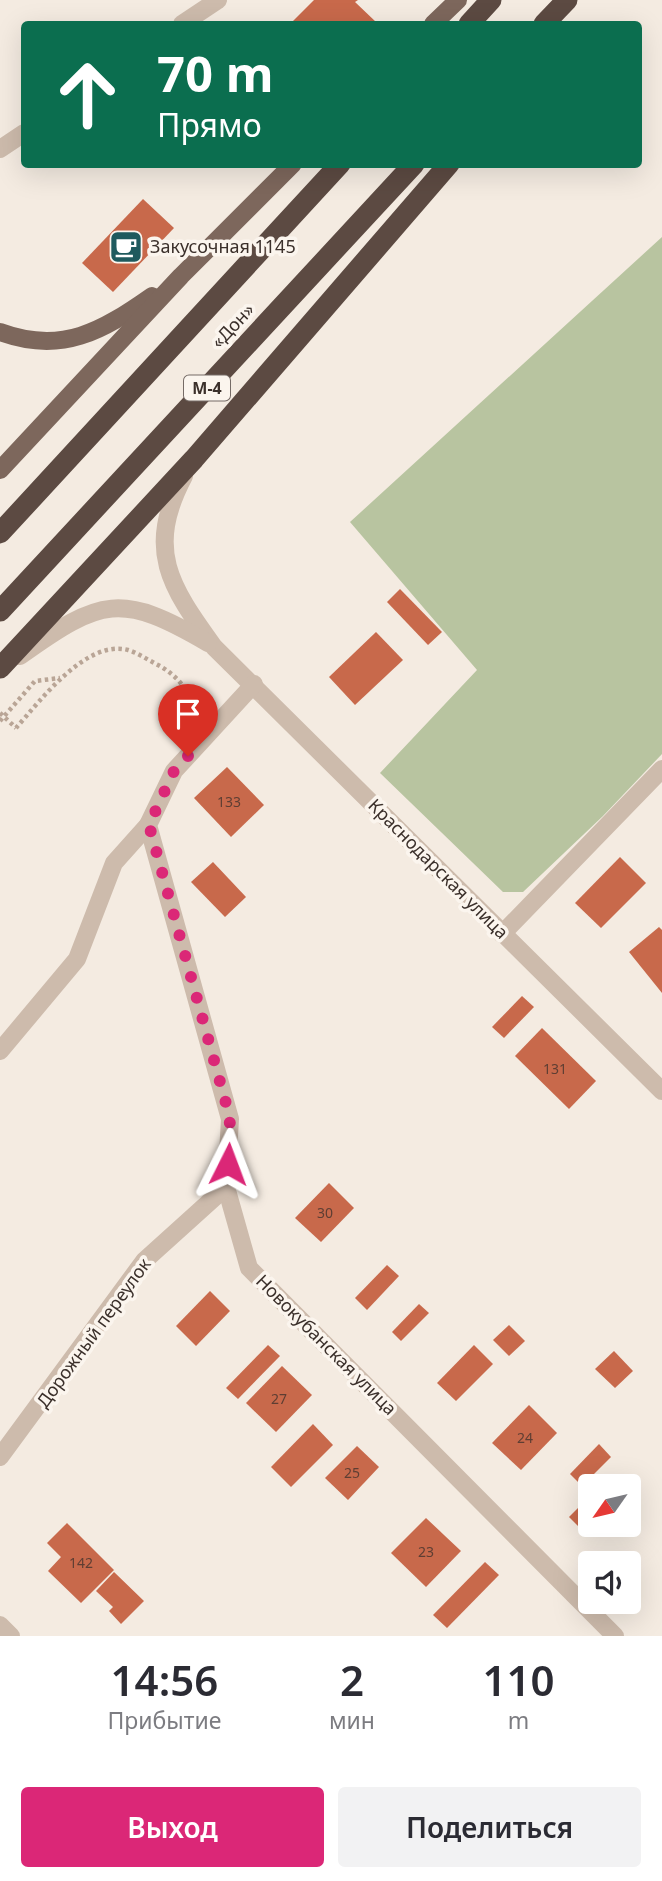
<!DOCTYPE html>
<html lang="ru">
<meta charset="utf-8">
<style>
:root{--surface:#fff;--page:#f2f2f3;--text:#2b2b33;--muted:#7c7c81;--accent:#db2777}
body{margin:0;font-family:"Noto Sans",sans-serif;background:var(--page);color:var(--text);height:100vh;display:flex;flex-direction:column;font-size:26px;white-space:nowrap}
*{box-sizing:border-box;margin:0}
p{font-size:23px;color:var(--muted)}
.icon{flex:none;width:38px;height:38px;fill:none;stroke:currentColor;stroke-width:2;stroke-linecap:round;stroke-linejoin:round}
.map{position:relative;height:1636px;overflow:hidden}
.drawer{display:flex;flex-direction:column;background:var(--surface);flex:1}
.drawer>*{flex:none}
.guide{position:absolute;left:21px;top:21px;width:621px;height:147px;border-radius:7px;box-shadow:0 7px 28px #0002;background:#0b6e4f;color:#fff;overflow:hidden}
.needle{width:46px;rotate:236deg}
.controls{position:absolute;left:578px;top:1474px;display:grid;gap:14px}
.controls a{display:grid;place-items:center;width:63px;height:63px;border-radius:7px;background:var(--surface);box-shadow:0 7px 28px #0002;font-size:35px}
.pin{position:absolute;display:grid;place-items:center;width:60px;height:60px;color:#fff;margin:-72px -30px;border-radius:50% 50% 50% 0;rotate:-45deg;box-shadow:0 0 7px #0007}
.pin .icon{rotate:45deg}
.me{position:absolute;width:77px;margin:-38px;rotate:3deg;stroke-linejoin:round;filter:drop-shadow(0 0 5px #0008)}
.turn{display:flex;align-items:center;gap:24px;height:147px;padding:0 21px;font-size:32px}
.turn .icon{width:91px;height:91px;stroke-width:2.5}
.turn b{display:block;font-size:49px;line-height:60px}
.eta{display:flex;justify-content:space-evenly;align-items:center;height:119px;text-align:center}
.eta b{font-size:42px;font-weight:600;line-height:49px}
.primary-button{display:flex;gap:14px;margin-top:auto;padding:14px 21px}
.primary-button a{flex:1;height:80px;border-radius:7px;background:var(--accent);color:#fff;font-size:28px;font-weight:600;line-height:80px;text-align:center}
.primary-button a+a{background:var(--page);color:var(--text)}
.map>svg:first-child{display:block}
.garden{fill:#b8c4a0}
.building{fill:#c8694b}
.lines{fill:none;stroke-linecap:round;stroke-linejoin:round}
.path{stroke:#b9a596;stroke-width:4.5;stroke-dasharray:3.5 3.5;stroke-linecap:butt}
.minor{stroke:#cdbbac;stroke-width:18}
.major{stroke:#7d675c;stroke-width:18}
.highway{stroke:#5c4a42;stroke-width:21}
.path-bridge{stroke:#b9a596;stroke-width:4.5;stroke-dasharray:3.5 3.5;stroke-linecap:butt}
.route{stroke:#db2777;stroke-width:12;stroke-dasharray:0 21.6}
.labels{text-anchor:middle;stroke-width:7;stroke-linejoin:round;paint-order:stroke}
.number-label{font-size:14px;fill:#5e3e33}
.shield{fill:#fbf5ee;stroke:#756b66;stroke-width:2}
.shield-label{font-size:16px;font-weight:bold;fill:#3b302b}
.poi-label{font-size:18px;fill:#3b302b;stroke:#fbf5ee;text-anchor:start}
.street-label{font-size:18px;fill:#3b302b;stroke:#fbf5ee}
</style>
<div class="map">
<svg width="662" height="1636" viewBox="0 0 662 1636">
<rect width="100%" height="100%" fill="#f4ebe1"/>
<polygon class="garden" points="662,237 662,754 603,816 523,892 503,892 380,773 477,670 350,522"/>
<g class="building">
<polygon points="314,0 358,0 355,2 376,22 290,24"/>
<polygon points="143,199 174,228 113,292 82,263"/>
<polygon points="400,589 442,632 428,645 387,602"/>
<polygon points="376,632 403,660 355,705 329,677"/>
<polygon points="227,767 264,805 231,837 194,798"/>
<polygon points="620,857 646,883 601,928 575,903"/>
<polygon points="213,862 246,897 225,917 191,882"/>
<polygon points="659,927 662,930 662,993 629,952"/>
<polygon points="522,996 534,1007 504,1038 492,1027"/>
<polygon points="542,1028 596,1081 569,1109 515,1056"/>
<polygon points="329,1183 354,1208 321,1242 295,1218"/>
<polygon points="387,1265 399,1276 367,1310 355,1298"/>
<polygon points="210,1291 230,1311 196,1346 176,1326"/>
<polygon points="419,1304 429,1313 401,1341 392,1332"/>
<polygon points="509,1325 525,1341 509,1356 493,1340"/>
<polygon points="268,1345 280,1356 238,1399 226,1388"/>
<polygon points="474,1345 493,1364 456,1401 437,1383"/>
<polygon points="614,1351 633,1371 615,1388 595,1369"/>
<polygon points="282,1366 312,1395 276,1432 246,1403"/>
<polygon points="529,1405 557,1433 521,1470 492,1443"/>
<polygon points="313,1424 333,1445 291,1487 271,1467"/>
<polygon points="599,1444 611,1457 582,1486 570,1474"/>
<polygon points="357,1446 379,1467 348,1500 325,1478"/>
<polygon points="590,1496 592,1524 584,1532 569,1517"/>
<polygon points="426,1518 461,1551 426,1587 391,1553"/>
<polygon points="67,1523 114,1570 81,1603 48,1571 61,1557 47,1543"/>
<polygon points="485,1562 499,1575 447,1628 433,1615"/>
<polygon points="114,1572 144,1601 121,1624 109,1611 113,1607 96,1591"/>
</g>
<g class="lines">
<g class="path">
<polyline points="0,721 35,681 60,678"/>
<path d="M16,728c24,-27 70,-89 112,-78 10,3 20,10 30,15 19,10 34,28 38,49"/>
</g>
<g class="minor">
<polyline points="182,24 218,0"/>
<polyline points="0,149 24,133"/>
<path d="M184,476c-39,74 -14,110 30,171l448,444"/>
<path d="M20,656c81,-58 101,-64 188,-13"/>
<polyline points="254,684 174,771 148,825 230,1119 226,1187 249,1268 615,1636"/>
<polyline points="502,934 662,769"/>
<polyline points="0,1051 77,959 114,863 148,825"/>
<polyline points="0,1457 144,1261 226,1187"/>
<polyline points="0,1625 11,1636"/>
</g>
<g class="major">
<polyline points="433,24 458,0"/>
<path d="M0,332c62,23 102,-1 152,-36"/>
<polyline points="0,470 181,276 293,164"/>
</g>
<g class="highway">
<polyline points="469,24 491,0"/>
<polyline points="544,24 567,0"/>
<polyline points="0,533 340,164"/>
<polyline points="0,611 414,164"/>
<polyline points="0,668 194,459 449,164"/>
</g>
<polyline class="path-bridge" points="0,713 16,728"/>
</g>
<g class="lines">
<polyline class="route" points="188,756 174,771 149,825 230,1118 228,1164"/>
</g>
<defs>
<symbol id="cafe-square" viewBox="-11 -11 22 22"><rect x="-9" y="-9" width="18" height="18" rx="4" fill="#1f5a5e" stroke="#fbf5ee"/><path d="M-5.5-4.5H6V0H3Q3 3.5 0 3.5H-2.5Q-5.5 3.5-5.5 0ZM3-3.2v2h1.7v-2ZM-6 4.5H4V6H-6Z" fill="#fff"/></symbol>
</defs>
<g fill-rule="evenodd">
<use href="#cafe-square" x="107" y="228" width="38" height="38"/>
</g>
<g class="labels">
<g class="number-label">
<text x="229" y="807">133</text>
<text x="555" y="1074">131</text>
<text x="325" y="1218">30</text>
<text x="279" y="1404">27</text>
<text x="525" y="1443">24</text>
<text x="352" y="1478">25</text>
<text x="426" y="1557">23</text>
<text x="81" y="1568">142</text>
</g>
<rect class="shield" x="184" y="375.5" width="46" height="25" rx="5"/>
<g class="shield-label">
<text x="207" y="394">М-4</text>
</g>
<g class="poi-label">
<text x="150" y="253">Закусочная 1145</text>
</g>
<g class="street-label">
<text transform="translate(233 326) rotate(-47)" y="6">«Дон»</text>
<text transform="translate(438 869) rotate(45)" y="6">Краснодарская улица</text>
<text transform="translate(94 1333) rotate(-54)" y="6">Дорожный переулок</text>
<text transform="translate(326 1345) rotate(45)" y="6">Новокубанская улица</text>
</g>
</g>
</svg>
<div class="controls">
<a><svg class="needle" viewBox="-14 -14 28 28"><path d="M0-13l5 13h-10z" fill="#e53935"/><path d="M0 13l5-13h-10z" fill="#7c7c81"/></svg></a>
<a><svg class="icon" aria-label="sound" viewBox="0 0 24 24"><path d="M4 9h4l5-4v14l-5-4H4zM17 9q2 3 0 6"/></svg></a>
</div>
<div class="pin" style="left:188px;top:756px;background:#d93025"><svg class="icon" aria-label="arrive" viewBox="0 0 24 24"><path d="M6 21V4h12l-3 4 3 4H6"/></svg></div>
<svg class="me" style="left:228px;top:1164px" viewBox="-20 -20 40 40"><path d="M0-17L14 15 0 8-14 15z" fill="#db2777" stroke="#fff" stroke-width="4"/></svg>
<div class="guide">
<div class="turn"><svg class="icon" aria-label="ahead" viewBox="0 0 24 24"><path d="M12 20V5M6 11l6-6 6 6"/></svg><div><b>70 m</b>Прямо</div></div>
</div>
</div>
<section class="drawer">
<div class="eta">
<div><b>14:56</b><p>Прибытие</p></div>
<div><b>2</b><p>мин</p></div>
<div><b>110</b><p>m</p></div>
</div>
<div class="primary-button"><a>Выход</a><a>Поделиться</a></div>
</section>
